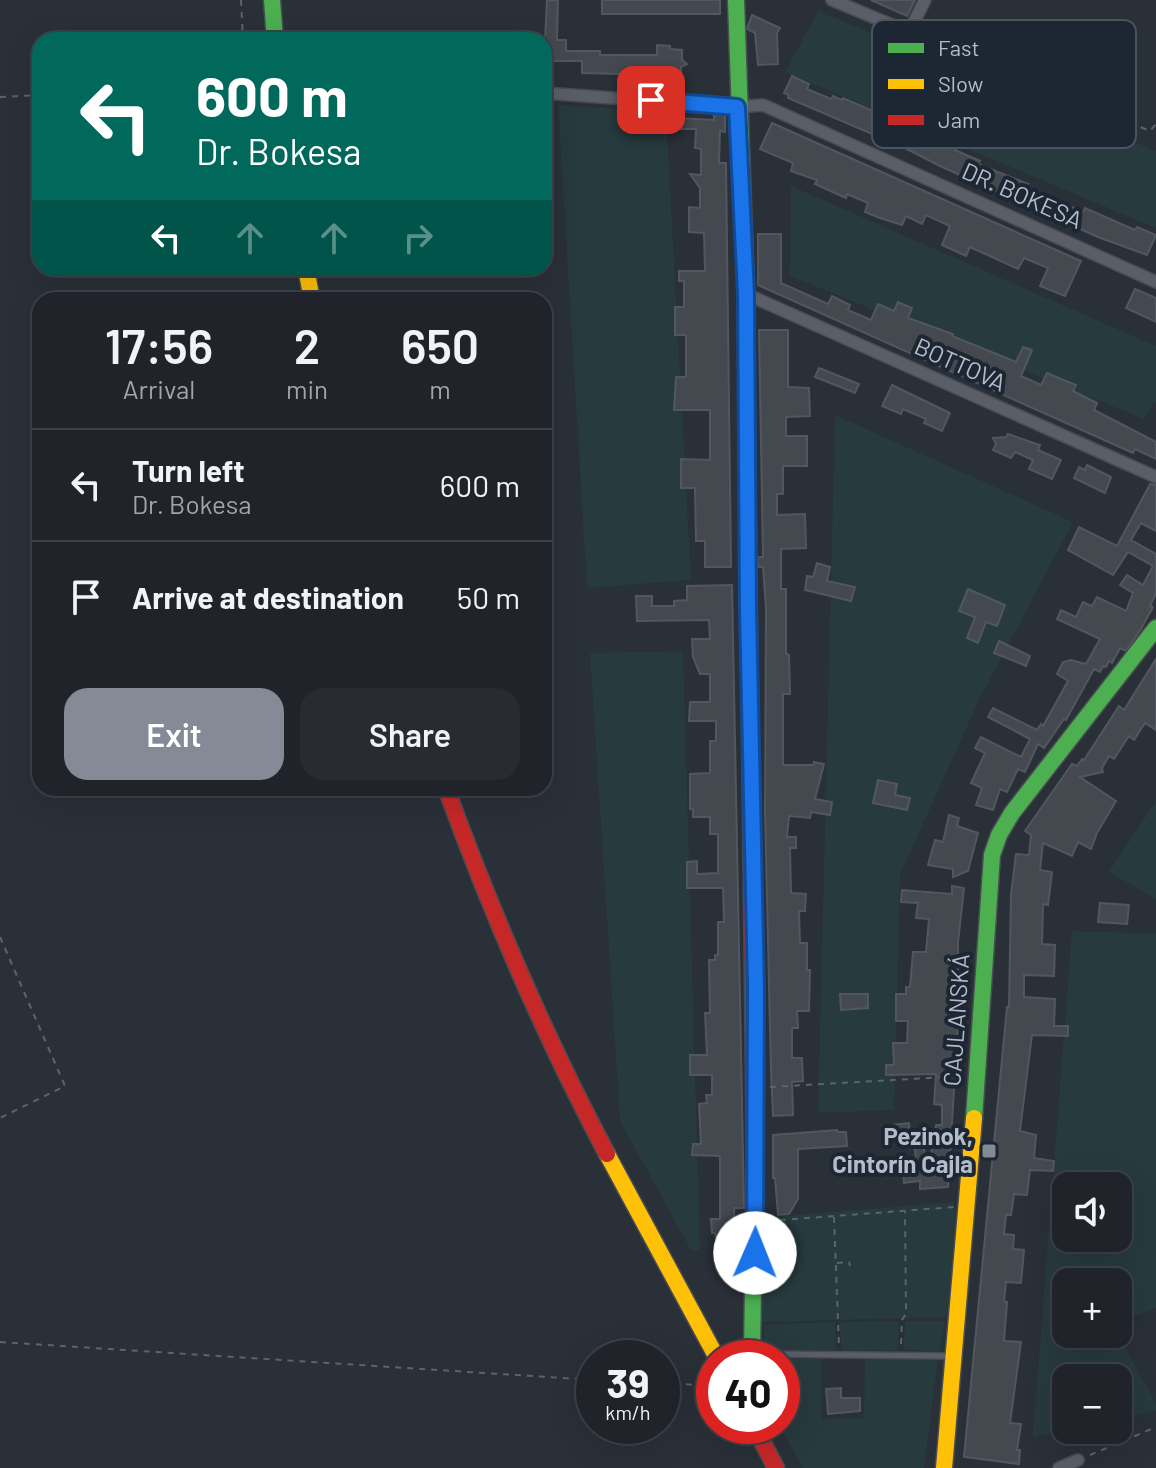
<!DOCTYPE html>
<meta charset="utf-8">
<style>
:root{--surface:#20242a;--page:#282c32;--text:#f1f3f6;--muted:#a2a4a8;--line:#3d4147;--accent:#848b96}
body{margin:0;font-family:Barlow,sans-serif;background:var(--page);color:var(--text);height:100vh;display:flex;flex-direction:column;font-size:30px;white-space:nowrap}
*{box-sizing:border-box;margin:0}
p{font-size:26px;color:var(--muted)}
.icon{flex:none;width:44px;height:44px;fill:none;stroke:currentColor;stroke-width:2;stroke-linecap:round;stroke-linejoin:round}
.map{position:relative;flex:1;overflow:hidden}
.side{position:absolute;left:32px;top:292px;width:520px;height:504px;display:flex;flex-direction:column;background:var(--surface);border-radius:24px;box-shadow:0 8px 32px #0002,0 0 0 2px var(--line)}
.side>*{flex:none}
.banner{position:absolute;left:32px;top:32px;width:520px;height:244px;border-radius:24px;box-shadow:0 8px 32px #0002,0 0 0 2px var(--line);background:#00695c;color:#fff;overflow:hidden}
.fabs{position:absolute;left:1052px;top:1172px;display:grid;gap:16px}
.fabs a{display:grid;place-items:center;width:80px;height:80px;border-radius:16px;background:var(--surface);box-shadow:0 8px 32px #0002,0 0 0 2px var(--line);font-size:40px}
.speed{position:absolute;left:576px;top:1340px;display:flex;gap:16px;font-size:40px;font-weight:700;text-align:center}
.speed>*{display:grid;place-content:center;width:104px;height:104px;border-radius:50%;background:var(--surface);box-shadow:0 8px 32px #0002,0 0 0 2px var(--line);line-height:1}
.speed small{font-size:20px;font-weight:400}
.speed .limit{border:12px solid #d22;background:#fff;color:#111}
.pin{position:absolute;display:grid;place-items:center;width:68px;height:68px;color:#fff;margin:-34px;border-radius:16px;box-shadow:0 4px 12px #0006}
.me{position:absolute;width:88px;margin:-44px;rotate:1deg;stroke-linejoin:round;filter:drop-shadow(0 0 6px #0008)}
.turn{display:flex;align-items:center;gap:28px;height:168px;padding:0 32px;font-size:36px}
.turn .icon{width:104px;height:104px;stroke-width:2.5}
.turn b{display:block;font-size:56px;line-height:68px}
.lanes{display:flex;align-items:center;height:76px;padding:0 32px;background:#0003;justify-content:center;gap:40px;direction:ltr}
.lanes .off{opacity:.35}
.eta{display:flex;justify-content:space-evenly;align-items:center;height:136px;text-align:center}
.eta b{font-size:48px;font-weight:600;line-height:56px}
.button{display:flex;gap:16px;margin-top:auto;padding:16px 32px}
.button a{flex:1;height:92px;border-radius:24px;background:var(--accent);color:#fff;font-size:32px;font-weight:600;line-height:92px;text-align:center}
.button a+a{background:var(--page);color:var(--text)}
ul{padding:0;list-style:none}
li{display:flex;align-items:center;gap:24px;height:112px;padding:0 32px;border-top:2px solid var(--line)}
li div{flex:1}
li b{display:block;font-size:30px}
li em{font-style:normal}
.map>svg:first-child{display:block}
.green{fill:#273a3e;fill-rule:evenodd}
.building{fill:#444950;stroke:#52575f;stroke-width:2}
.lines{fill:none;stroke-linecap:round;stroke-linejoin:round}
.lane-casing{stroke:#484c53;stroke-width:8}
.street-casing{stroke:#484c53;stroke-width:14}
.fast-casing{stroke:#484c53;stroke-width:19}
.slow-casing{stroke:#484c53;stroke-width:19}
.jam-casing{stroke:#484c53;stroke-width:19}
.path{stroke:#5d636a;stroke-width:2;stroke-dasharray:6 6;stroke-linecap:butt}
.lane{stroke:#5a5e66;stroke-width:5}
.street{stroke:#5a5e66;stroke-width:11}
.fast{stroke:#4caf50;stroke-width:16}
.slow{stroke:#ffc107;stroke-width:16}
.jam{stroke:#c62828;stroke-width:16}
.route-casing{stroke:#114b97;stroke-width:20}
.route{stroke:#1a73e8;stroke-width:14}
.poi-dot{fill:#848b96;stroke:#1d2633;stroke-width:3}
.labels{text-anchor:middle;stroke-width:8;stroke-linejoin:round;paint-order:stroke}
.street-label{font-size:24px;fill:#b4bcc9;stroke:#1d2633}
.poi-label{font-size:24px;font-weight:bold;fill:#b4bcc9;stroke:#1d2633;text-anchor:end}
.key{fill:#1d2633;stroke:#4a5360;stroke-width:2}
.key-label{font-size:22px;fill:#b4bcc9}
</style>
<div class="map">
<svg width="1156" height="1468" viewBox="0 0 1156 1468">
<rect width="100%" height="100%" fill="#2a3038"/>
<g class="green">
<polygon points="818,11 1156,151 1156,228 785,72"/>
<polygon points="558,105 666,112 691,580 587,588"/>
<polygon points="791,186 1156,346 1156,403 1153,403 1144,419 790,276"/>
<polygon points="835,415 1073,522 978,702 900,875 894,1110 818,1113"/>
<polygon points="683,651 700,1250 691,1250 620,1121 590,653"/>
<polygon points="1156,801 1156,899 1109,872"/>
<path d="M1072,931l84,3v374l-38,15v-41h-52v52h52l38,70v7l-38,8v-41h-52v52l-33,7zM1066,1186h52v52h-52z"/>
<polygon points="954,1202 956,1216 947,1317 762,1322 760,1244 773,1217"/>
<polygon points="899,1321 898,1350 842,1351 839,1322"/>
<polygon points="905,1321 945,1321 940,1351 904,1350"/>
<polygon points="835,1322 836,1350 764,1350 764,1325"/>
<polygon points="782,1359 821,1359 822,1419 864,1418 865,1359 938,1359 924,1468 803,1468 780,1426"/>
</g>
<g class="building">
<polygon points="547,0 558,0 557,40 566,40 566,51 600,51 600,55 657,55 657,45 670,46 670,49 682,50 682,60 687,64 681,67 681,75 653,78 622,74 582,73 582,61 544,61"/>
<rect x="602" y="0" width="118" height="14"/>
<polygon points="871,0 915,0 907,16"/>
<polygon points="752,15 780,28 777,33 778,64 758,65 755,33 747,29"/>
<polygon points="792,76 809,84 807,89 831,99 833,96 842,100 843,98 889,118 890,115 899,120 903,110 913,114 909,123 948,140 954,126 964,130 955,150 980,161 978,164 1028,184 1026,187 1083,212 1085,208 1135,230 1137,227 1156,235 1147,255 1098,237 940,166 905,148 788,98 789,95 784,93"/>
<polygon points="714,114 725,115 725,132 720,131 719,163 726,163 731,567 705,567 705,541 696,541 695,488 681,488 681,459 710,460 710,410 674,410 676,377 686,377 686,335 675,335 675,307 684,307 684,281 679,281 679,271 705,271 704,233 689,232 689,207 700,208 700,188 690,174 701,175 701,149 695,148 696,129 675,129 676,118 714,120"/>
<polygon points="772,123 1081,261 1065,296 1040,286 1048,268 1024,258 1018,269 970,247 966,256 942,245 950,226 926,215 922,224 906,216 902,225 880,218 865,212 868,203 847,194 846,198 815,184 817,180 791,171 793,163 760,149"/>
<polygon points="758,234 781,234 781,283 828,304 832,296 850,305 848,310 871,320 878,304 894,311 898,302 912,308 908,318 953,334 952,336 1016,362 1023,347 1032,350 1021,376 1041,385 1047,373 1076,385 1073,391 1097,403 1094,410 1156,442 1156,459 1135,449 1133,453 758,285"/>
<polygon points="1135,289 1156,298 1156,322 1126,308"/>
<polygon points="759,330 788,330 788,387 809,388 810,416 786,417 786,436 807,436 807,466 783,466 783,494 777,494 777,515 805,514 806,548 781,549 781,589 786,589 786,653 789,655 790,694 783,694 783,765 813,765 814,762 824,764 815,799 832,802 830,815 811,812 810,818 789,816 787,837 796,837 796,848 790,848 791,893 806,894 805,911 799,911 800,943 807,943 807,970 810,970 809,1011 797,1011 798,1028 792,1028 792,1058 802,1058 803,1081 792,1082 793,1115 773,1116 771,1071 765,810 766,608 763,567 758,567 758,557 763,557"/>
<polygon points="819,368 859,384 855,393 815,377"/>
<polygon points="892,385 950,413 942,431 924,423 926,419 903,409 901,414 882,406"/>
<polygon points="1008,434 1040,445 1038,450 1061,460 1052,479 1029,469 1033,460 1015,452 1011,458 993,450 996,444 993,438 1006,437"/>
<polygon points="1087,465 1111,477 1105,493 1074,478 1079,467 1085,470"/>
<polygon points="1150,484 1156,485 1156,531 1141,523 1131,540 1156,554 1156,593 1150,606 1153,607 1141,629 1126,651 1120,648 1112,663 1109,661 1106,667 1103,666 1100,672 1094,669 1066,720 1064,719 1044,748 1038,744 1025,772 1018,769 1007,792 1000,789 993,810 976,805 982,788 971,783 985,753 975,748 981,737 1021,757 1030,739 988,717 993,708 1037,730 1041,724 1043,726 1068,681 1057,674 1063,662 1071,660 1086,664 1100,639 1057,619 1061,610 1076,617 1083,602 1092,606 1097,597 1126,611 1133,593 1120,585 1127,575 1143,585 1153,566 1128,552 1113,575 1068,550 1079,527 1117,546"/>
<polygon points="817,563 830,567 827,581 855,587 851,601 805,590 807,576 813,577"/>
<polygon points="732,585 744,1208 734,1208 735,1232 729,1233 729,1239 716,1239 715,1233 712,1233 711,1219 720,1219 720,1156 692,1155 693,1144 701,1144 699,1104 707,1103 706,1095 712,1095 712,1075 690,1075 690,1055 707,1055 705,1013 710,1013 709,960 715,960 715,955 718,955 718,922 724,922 723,888 687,888 687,862 697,861 697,874 718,873 718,834 710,834 710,817 693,817 693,809 690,809 690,774 710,773 710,741 716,741 716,721 689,721 690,702 710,702 710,674 700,674 693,657 692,639 710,639 709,620 637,621 636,596 652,596 652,606 674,606 674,601 687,600 687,586"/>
<polygon points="968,589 1005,605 997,626 986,622 978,643 967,638 975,617 959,611"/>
<polygon points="999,641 1030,656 1026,666 994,653"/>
<polygon points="1156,659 1156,730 1145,723 1134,740 1129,736 1114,759 1109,756 1102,768 1103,772 1080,777 1116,801 1097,833 1091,849 1078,842 1072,856 1043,843 1040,870 1052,872 1048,905 1043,904 1042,944 1055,945 1054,976 1024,975 1024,997 1055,999 1054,1026 1068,1026 1068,1036 1032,1035 1020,1131 1036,1135 1034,1158 1054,1161 1053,1171 1030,1170 1027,1195 1014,1194 1011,1215 1006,1215 1004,1234 1014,1235 1013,1249 1024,1250 1021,1283 1006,1282 1004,1301 1007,1302 1004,1341 1021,1342 1010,1423 1021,1424 1017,1450 1020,1450 1019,1464 964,1457 1007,1007 1009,1007 1011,894 1016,854 1029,855 1031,835 1025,831 1072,764 1077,766 1082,759 1084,760 1119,706 1124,710"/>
<polygon points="878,780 897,784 895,795 910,798 907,810 873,803"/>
<polygon points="949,815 959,818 957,826 978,833 968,871 953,877 953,869 928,865 935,840 943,842"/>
<polygon points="952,886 964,888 958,942 958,976 961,976 948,1187 920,1189 920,1181 904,1183 903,1172 911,1172 910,1168 916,1168 914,1133 921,1133 926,1160 931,1160 933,1131 935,1131 936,1125 942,1125 942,1105 934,1104 936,1074 886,1075 886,1065 894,1065 893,1043 907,1043 908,1021 896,1021 896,994 906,994 906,987 910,987 913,952 926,952 929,919 916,918 918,903 901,902 902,890 952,894"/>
<polygon points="1100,903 1129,905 1127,924 1098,922"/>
<polygon points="840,994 868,994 868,1008 841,1010"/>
<polygon points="909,1123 910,1139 883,1141 882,1126"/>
<polygon points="837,1130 838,1132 846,1132 847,1146 798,1149 798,1199 789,1214 778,1215 775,1178 773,1178 773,1135"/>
<polygon points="841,1388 841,1398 860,1398 860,1411 828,1414 826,1389"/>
</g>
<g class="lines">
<defs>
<polyline id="lane" points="766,1354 953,1356"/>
<g id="street">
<polyline points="832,0 940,45"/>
<polyline points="909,32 925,0"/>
<polyline points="544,93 737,107 763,105 1156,282"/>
<polyline points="746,294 1156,477"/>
<polyline points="1059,1468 1078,1460"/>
</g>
<g id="fast">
<polyline points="272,0 275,40"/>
<polyline points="736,0 746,293 747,454"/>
<polyline points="974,1118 992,855 999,835 1012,813 1156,628"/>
<polyline points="747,1358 752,1355 755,1151"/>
</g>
<g id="slow">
<polyline points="306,268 312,300"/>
<polyline points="607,1154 717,1358"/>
<polyline points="944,1468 974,1118"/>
</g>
<g id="jam">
<polyline points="747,454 755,1151"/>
<path d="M446,788c46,126 98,247 161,366"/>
<polyline points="754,1426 776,1468"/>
</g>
</defs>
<use href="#lane" class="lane-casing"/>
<use href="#street" class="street-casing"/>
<use href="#fast" class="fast-casing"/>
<use href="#slow" class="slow-casing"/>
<use href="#jam" class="jam-casing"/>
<g class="path">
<polyline points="241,0 243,40"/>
<polyline points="952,50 1150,131 1156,124"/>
<polyline points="0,97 40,95"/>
<polyline points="0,937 65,1086 0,1118"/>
<polyline points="770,1087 964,1076"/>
<polyline points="834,1217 839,1347"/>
<polyline points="768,1221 954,1207"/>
<polyline points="837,1263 849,1262 850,1266"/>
<polyline points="0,1342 594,1380"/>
<polyline points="901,1344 902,1320 906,1314 905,1212"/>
<polyline points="662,1383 698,1385 714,1377"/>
<polyline points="1090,1455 1156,1427"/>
</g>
<use href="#lane" class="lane"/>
<use href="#street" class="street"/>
<use href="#fast" class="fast"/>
<use href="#slow" class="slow"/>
<use href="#jam" class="jam"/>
</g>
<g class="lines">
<defs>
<polyline id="route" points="651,100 737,107 746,294 748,609 756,988 755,1253"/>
</defs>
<use href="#route" class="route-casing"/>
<use href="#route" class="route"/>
</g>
<rect class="poi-dot" x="981" y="1143" width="16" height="16" rx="4"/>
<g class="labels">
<g class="street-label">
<text transform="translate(1022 196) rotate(24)" y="8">DR. BOKESA</text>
<text transform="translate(960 365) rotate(24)" y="8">BOTTOVA</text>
<text transform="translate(957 1020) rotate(-86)" y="8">CAJLANSKÁ</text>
</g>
<g class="poi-label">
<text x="973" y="1145">Pezinok,<tspan x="973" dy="28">Cintorín Cajla</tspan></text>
</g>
</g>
<rect x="872" y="20" width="264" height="128" rx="12" class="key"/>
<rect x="888" y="43" width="36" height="10" fill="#4caf50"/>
<rect x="888" y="79" width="36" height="10" fill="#ffc107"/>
<rect x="888" y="115" width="36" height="10" fill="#c62828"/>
<g class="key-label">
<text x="938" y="56">Fast</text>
<text x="938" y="92">Slow</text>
<text x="938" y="128">Jam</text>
</g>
</svg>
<div class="fabs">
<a><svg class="icon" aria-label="sound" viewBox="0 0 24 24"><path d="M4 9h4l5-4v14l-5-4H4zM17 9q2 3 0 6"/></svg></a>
<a>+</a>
<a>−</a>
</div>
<div class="speed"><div>39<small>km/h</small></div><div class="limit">40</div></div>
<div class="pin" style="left:651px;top:100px;background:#d93025"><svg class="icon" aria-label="arrive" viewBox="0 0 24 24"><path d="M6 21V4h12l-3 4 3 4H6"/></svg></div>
<svg class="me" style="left:755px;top:1253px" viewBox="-20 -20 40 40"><circle r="19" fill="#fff"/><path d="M0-13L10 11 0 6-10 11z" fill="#1a73e8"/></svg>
<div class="banner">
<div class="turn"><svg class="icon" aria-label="left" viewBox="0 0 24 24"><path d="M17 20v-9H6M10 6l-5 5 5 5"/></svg><div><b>600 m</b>Dr. Bokesa</div></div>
<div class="lanes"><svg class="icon" aria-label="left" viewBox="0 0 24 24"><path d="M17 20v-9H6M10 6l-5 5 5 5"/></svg><svg class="icon off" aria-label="ahead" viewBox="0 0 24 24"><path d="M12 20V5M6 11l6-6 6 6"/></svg><svg class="icon off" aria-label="ahead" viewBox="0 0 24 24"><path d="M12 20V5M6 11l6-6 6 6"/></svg><svg class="icon off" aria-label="right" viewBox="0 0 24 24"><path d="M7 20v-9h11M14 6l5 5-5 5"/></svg></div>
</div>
<section class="side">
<div class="eta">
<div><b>17:56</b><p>Arrival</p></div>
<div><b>2</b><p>min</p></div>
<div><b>650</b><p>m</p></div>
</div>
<ul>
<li><svg class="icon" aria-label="left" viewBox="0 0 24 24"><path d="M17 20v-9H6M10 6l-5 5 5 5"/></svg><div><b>Turn left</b><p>Dr. Bokesa</p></div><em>600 m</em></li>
<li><svg class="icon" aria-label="arrive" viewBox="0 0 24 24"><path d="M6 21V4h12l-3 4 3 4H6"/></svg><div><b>Arrive at destination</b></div><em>50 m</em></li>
</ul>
<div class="button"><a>Exit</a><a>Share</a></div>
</section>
</div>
